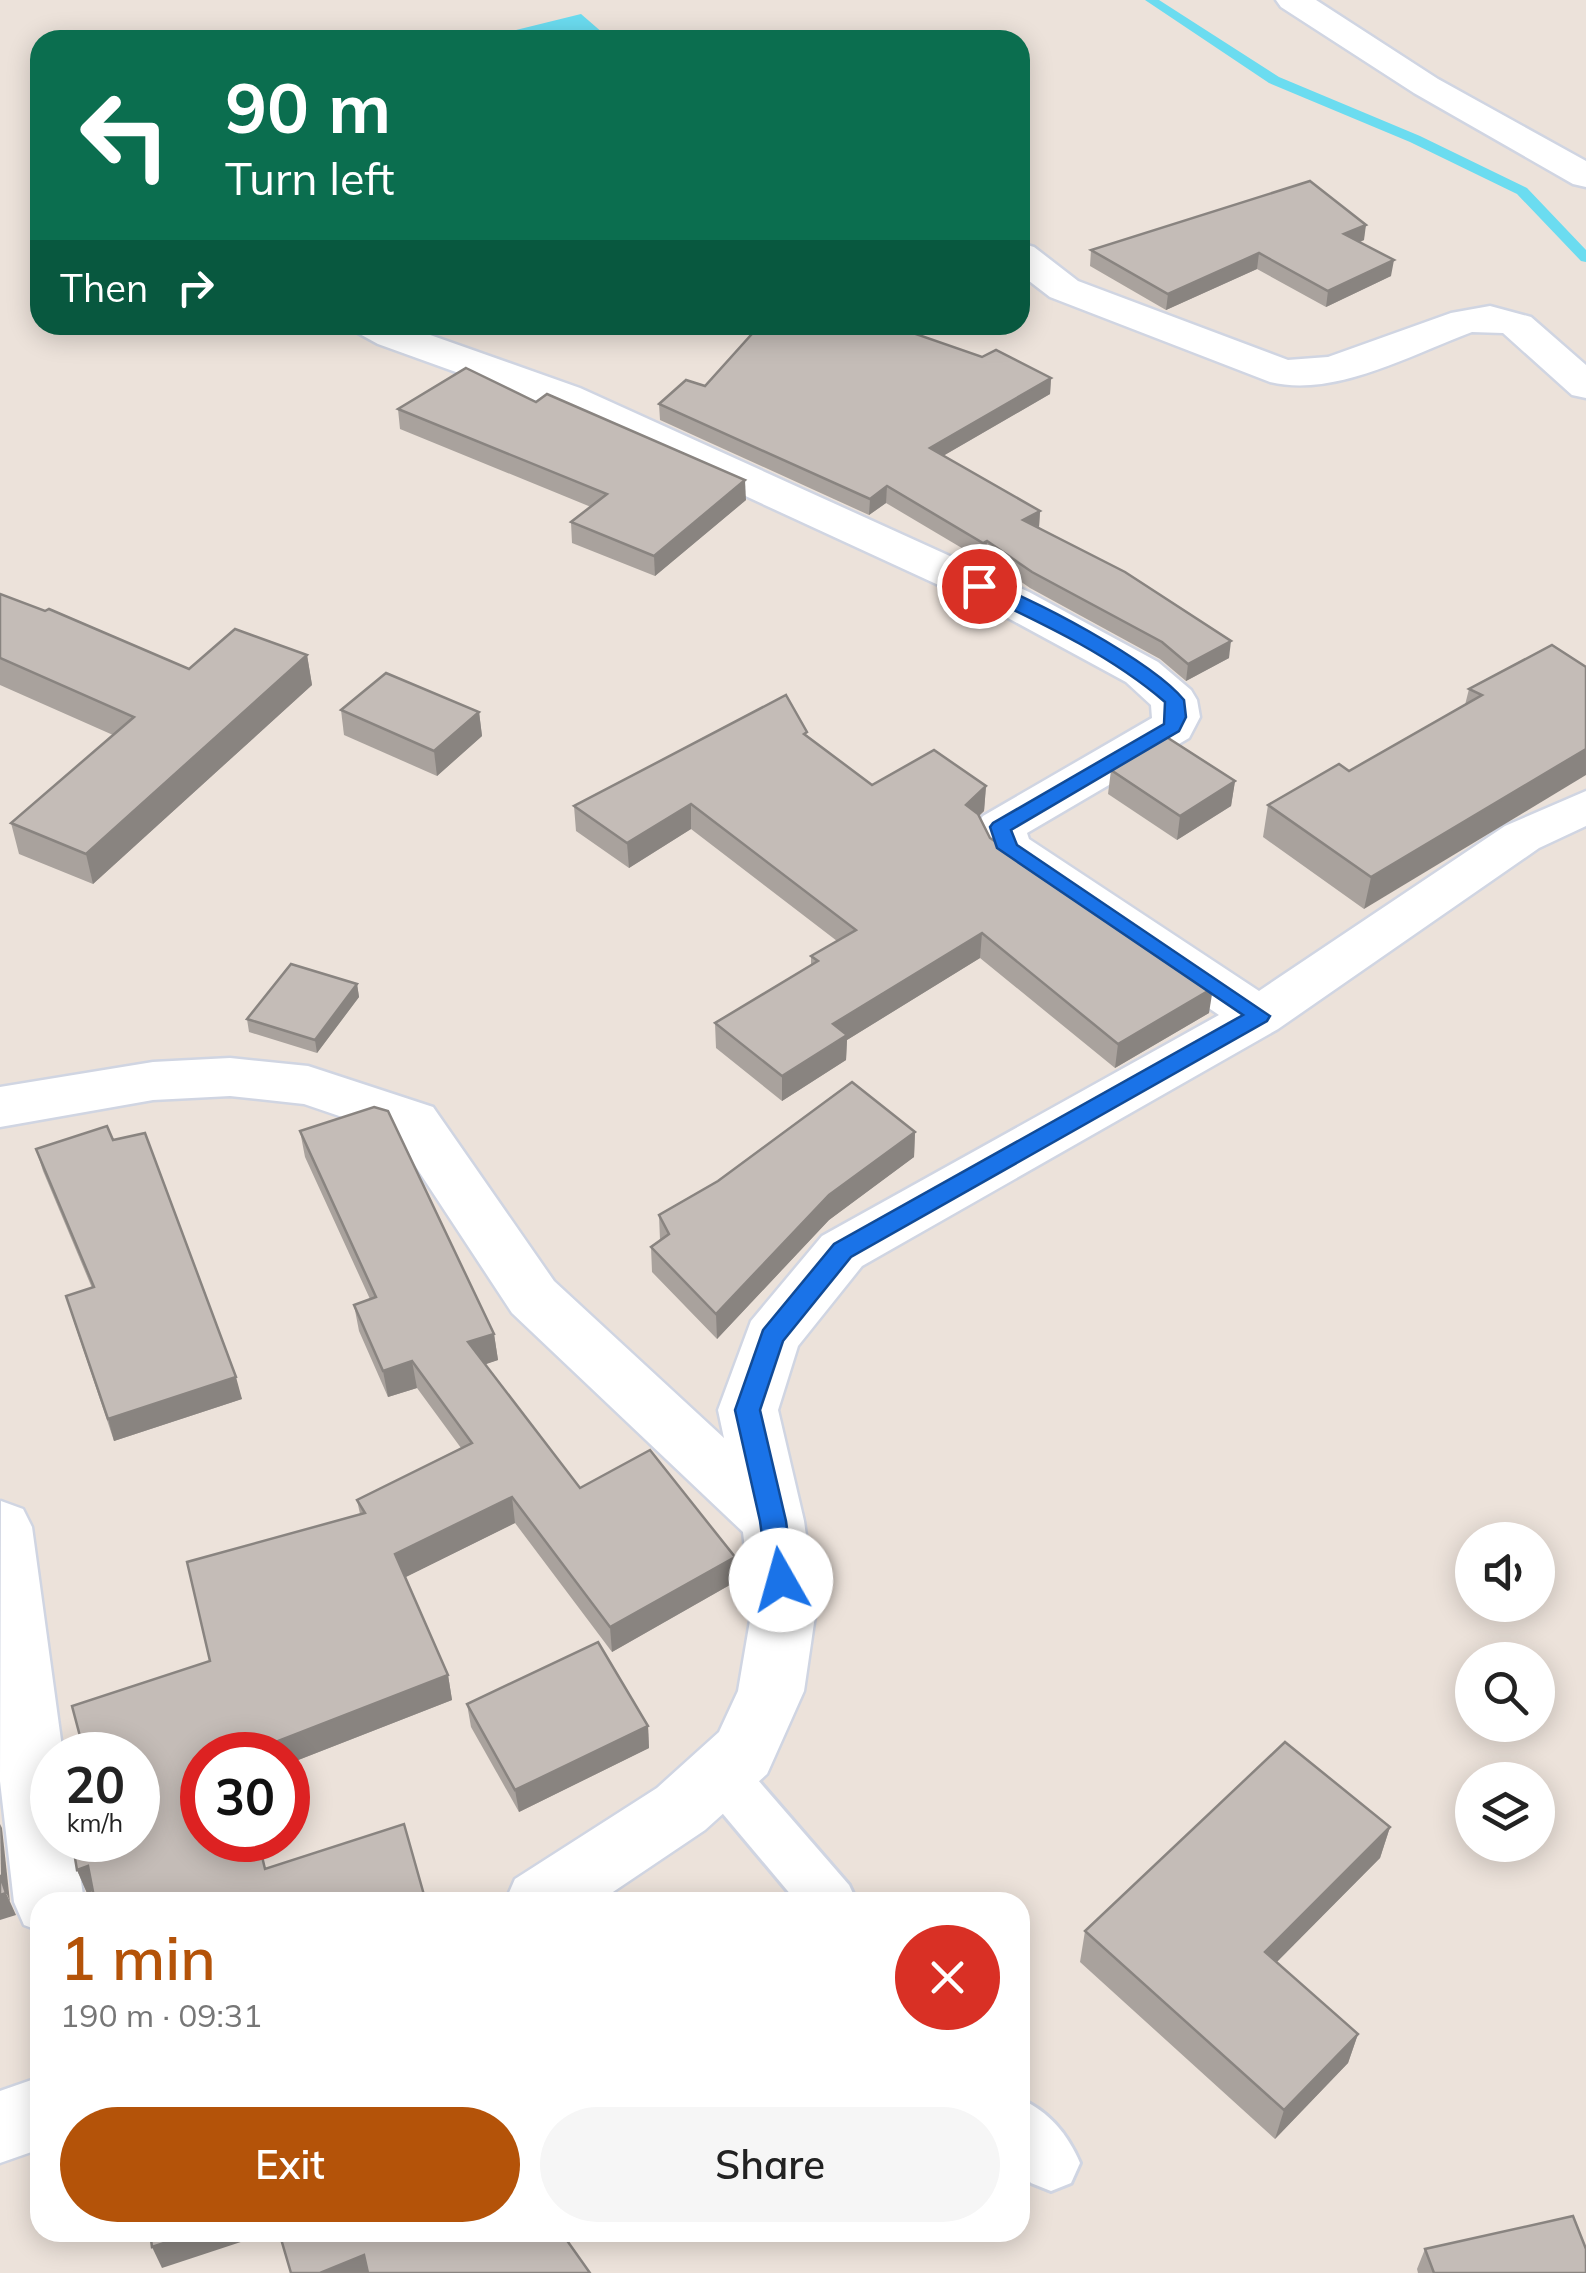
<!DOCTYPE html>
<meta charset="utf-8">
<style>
:root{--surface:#fff;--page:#f6f6f6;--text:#222;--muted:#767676;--accent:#b45309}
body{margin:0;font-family:Mulish,sans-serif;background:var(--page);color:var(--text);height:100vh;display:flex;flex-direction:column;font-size:38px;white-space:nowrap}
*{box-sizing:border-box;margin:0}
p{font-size:32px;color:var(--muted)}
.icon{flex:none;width:55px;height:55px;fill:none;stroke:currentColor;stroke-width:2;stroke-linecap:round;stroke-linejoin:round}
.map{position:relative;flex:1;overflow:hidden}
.side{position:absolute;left:30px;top:1892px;width:1000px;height:350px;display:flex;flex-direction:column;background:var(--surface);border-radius:30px;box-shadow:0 5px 25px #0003}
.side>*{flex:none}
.guide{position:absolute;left:30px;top:30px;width:1000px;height:305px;border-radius:30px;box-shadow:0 5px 25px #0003;background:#0b6e4f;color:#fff;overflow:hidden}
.controls{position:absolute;left:1455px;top:1522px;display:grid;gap:20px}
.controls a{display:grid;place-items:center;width:100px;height:100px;border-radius:50%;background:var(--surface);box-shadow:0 5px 25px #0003;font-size:50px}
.speed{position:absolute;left:30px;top:1732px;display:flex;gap:20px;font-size:50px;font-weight:700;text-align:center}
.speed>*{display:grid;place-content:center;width:130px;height:130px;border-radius:50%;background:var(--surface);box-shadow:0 5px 25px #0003;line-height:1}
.speed small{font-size:25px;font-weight:400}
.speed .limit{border:15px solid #d22;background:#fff;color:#111}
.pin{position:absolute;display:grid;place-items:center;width:85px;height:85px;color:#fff;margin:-42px;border:5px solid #fff;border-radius:50%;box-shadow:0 2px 10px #0007}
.me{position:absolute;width:110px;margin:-55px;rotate:353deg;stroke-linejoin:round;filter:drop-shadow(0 0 8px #0008)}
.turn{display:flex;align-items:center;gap:35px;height:210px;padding:0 30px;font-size:45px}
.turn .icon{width:130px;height:130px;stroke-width:2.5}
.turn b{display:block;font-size:70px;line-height:85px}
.then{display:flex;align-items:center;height:95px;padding:0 30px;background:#0003;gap:20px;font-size:38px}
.round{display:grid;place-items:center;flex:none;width:105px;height:105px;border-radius:52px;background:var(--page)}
.head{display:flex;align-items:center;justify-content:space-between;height:170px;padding:0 30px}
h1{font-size:60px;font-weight:600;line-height:75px;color:var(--accent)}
.cta{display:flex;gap:20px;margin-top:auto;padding:20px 30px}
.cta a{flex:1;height:115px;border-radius:60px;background:var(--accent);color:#fff;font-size:40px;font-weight:600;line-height:115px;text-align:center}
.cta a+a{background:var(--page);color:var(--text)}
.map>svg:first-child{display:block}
.water{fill:#6bdcf0}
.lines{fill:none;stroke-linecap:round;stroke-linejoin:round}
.stream{fill:#6bdcf0;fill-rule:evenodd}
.lane-casing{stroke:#d0d5e2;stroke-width:6}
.street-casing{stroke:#d0d5e2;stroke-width:5}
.lane{fill:#fff;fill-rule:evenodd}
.street{fill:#fff;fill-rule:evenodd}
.wall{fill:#a9a29d}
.shaded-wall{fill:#898480}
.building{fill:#c4bcb7;stroke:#898480;stroke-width:2.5}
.route{fill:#1a73e8;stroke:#114b97;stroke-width:2.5}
</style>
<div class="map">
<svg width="1586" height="2273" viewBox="0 0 1586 2273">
<rect width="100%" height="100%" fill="#ece2da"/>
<polygon class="water" points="581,14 611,40 527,40 516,30"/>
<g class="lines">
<polygon class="stream" points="1145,0 1159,0 1279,77 1420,136 1527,188 1586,250 1586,262 1581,261 1517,194 1410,142 1269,83"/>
<defs>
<g id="lane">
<polygon points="720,1750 738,1757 849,1885 857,1902 797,1902 702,1789 694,1773 702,1757"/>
<path d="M1020,2099c29,12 48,36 60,64l-9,20 -20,8 -20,-8 -11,-13z"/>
</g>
<g id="street">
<polygon points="1276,0 1316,0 1438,79 1586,161 1586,187 1573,184 1414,93 1281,7"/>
<path d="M1020,243l14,4 44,34 210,79 40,-3 123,-44 39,-7 41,11 55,48v33l-14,-3 -69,-62 -31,-1c-60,22 -137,66 -202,50l-220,-85 -30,-23z"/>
<polygon points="352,325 402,325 580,388 1029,592 1158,662 1191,690 1197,700 1200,717 1189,738 1027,833 1029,839 1259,991 1505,826 1586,791 1586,826 1539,848 1278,1029 862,1266 798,1346 778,1410 804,1521 816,1609 804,1691 767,1774 705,1830 598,1902 505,1902 515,1879 657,1788 719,1732 738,1691 752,1609 743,1532 512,1313 395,1135 304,1104 230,1096 153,1100 0,1127 0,1087 153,1062 230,1058 308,1066 433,1107 554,1281 724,1438 718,1410 751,1321 822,1236 1219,1015 990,860 975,827 983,816 1152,718 1151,705 1126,682 997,612 550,406 378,344 358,333"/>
<polygon points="1,1501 23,1509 32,1527 63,1755 52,1755 52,1840 75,1840 84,1902 40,1902 40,1931 24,1925 14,1902 0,1781"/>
<polygon points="40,2077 40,2149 0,2163 0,2091"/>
</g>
</defs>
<use href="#lane" class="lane-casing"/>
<use href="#street" class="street-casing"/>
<use href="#lane" class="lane"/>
<use href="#street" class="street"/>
</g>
<g class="wall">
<polygon points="1364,240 1360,242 1391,276 1326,307 1257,269 1166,310 1090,266 1091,250"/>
<polygon points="982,357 1051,378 1050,394 943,456 1040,511 1039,527 1229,658 1186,681 1160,659 1030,588 986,557 982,560 886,503 869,515 660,420 659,404 705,386"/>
<polygon points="398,409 746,500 655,576 572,543 571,522 591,507 400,429"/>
<polygon points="0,594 189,669 307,655 312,685 93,884 19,854 11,823 113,735 0,685"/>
<polygon points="1552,645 1364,909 1263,837 1268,805 1349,771 1465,705 1469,689"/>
<polygon points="341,710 479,712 482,736 437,776 344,735"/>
<polygon points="807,736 872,785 986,786 984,811 979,816 990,838 1209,1013 1115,1068 980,958 847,1040 846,1060 782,1101 716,1048 715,1023 811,965 811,956 837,941 691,829 629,868 576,831 574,806"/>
<polygon points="1111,770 1235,781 1231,806 1177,840 1108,794"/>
<polygon points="357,984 359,997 317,1053 249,1032 247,1019"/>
<polygon points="300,1131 494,1334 498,1360 485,1364 580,1488 735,1582 612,1652 515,1523 405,1577 448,1675 452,1700 288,1764 288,1755 202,1755 266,1868 426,1902 93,1891 87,1893 77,1870 210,1661 360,1514 357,1500 461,1448 417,1388 388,1397 359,1331 354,1305 370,1299 305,1157"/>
<polygon points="915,1132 914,1157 829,1220 717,1339 652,1272 651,1247 660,1240 659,1215"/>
<polygon points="113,1140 242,1399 114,1441 73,1319 92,1288 43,1171 36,1149"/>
<polygon points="467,1704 648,1726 649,1748 519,1812 471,1727"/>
<polygon points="52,1786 52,1828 46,1812"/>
<polygon points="1390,1827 1380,1858 1276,1962 1358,2034 1348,2063 1275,2139 1080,1962 1085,1931"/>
<polygon points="1425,2249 1586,2273 1418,2273 1417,2269"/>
</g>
<g class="shaded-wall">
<polygon points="1366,225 1364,240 1342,249 1344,234"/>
<polygon points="1259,253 1257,269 1166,310 1168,294"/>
<polygon points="1394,260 1391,276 1326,307 1328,291"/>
<polygon points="1051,378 1050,394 929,464 930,448"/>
<polygon points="745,480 746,500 655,576 654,556"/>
<polygon points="887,486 886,503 869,515 870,499"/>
<polygon points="1040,511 1039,527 1023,520"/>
<polygon points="987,541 986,557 982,560 983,543"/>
<polygon points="1231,641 1229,658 1186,681 1188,664"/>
<polygon points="307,655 312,685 93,884 86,854"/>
<polygon points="479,712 482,736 437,776 434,751"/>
<polygon points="1586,749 1586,775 1364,909 1371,877"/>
<polygon points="1235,781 1231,806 1177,840 1180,816"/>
<polygon points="986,786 984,811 964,830 966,805"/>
<polygon points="691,804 691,829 629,868 627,843"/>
<polygon points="982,933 980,958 847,1040 846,1060 782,1101 782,1076 833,1024"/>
<polygon points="357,984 359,997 317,1053 315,1040"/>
<polygon points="1213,988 1209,1013 1115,1068 1118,1044"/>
<polygon points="915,1132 914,1157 829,1220 717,1339 716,1314 829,1195"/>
<polygon points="494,1334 498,1360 472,1369 468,1342"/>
<polygon points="412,1361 417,1388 388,1397 383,1371"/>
<polygon points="236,1377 242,1399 114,1441 108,1419"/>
<polygon points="512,1497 515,1523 400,1580 395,1554"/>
<polygon points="735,1557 735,1582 612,1652 610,1627"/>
<polygon points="448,1675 452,1700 288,1764 288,1755 242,1755"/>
<polygon points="648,1726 649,1748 519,1812 515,1790"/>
<polygon points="0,1824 2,1828 10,1902 1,1880"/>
<polygon points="1390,1827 1380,1858 1256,1983 1265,1952"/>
<polygon points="88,1866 97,1890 87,1893 77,1870"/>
<polygon points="6,1893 16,1915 0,1920 0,1895"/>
<polygon points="1358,2034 1348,2063 1275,2139 1284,2110"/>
<polygon points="197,2232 271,2232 162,2268 152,2247"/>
<polygon points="364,2255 369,2273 320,2273"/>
</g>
<g class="building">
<polygon points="1310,181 1366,225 1344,234 1394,260 1328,291 1259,253 1168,294 1091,250"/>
<polygon points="760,325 890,325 982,357 996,350 1051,378 930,448 1040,511 1023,520 1125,572 1231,641 1188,664 1162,642 1032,572 987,541 983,543 887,486 870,499 659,404 686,380 705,386"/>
<polygon points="466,368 536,402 547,394 745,480 654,556 571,522 607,494 398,409"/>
<polygon points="0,594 45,611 49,609 189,669 235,629 307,655 86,854 11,823 134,717 0,658"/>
<polygon points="1552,645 1586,667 1586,749 1371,877 1268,805 1339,764 1349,771 1482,695 1469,689"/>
<polygon points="386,673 479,712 434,751 341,710"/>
<polygon points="786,695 807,732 804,734 872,785 934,750 986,786 966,805 978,814 990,838 1213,988 1118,1044 982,933 833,1024 847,1035 782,1076 715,1023 818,961 811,956 856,930 691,804 627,843 574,806"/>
<polygon points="1165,736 1235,781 1180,816 1111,770"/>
<polygon points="291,964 357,984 315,1040 247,1019"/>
<polygon points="852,1082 915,1132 829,1195 716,1314 651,1247 669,1234 659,1215 718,1181"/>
<polygon points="374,1107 388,1111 494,1334 468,1342 580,1488 650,1450 735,1557 610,1627 512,1497 395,1554 448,1675 242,1755 202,1755 202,1840 258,1840 265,1869 404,1824 426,1902 95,1902 88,1866 77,1870 72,1840 138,1840 138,1755 85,1755 72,1706 210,1661 187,1562 365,1513 357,1500 472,1443 412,1361 383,1371 354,1305 376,1297 300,1131"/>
<polygon points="107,1126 113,1140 145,1133 236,1377 108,1419 66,1296 94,1287 36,1149"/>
<polygon points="598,1642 648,1726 515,1790 467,1704"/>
<polygon points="1285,1742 1390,1827 1265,1952 1358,2034 1284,2110 1085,1931"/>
<polygon points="52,1786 52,1812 46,1812 46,1788"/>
<polygon points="0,1875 6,1893 0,1895"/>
<polygon points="1573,2216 1586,2249 1586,2273 1434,2273 1425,2249"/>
<polygon points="150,2232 197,2232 152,2247"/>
<polygon points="279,2232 561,2232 590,2273 368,2273 364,2255 320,2273 291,2273"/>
</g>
<path class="route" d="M979,580c49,14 174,82 205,120l2,17 -7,14 -168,99 6,15 253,171 -3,5 -416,236 -68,84 -23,69 26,111 8,59 -4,8 -9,3 -10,-3 -3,-8 -8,-59 -25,-111 28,-80 71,-86 409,-229 -246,-167 -7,-21 3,-4 171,-99 1,-22c-57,-49 -126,-80 -193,-112v-8z"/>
</svg>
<div class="controls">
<a><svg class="icon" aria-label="sound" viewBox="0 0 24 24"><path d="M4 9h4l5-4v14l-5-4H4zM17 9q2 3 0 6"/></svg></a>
<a><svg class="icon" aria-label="search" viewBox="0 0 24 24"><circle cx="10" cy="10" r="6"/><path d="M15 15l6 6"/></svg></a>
<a><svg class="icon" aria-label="layers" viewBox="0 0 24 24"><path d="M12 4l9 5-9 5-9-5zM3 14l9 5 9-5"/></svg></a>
</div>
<div class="speed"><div>20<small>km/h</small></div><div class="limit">30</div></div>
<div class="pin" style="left:979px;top:586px;background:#d93025"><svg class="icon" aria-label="arrive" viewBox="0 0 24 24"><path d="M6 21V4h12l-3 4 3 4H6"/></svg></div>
<svg class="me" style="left:781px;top:1580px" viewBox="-20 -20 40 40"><circle r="19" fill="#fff"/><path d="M0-13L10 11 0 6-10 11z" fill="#1a73e8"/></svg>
<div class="guide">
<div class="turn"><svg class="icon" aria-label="left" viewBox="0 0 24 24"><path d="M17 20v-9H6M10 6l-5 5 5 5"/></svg><div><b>90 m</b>Turn left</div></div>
<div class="then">Then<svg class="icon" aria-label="right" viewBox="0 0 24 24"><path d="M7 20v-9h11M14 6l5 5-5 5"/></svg></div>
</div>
<section class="side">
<div class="head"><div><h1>1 min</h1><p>190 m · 09:31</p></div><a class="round" style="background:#d93025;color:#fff"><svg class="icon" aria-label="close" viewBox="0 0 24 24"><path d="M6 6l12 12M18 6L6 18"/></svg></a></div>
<div class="cta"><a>Exit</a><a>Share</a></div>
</section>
</div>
